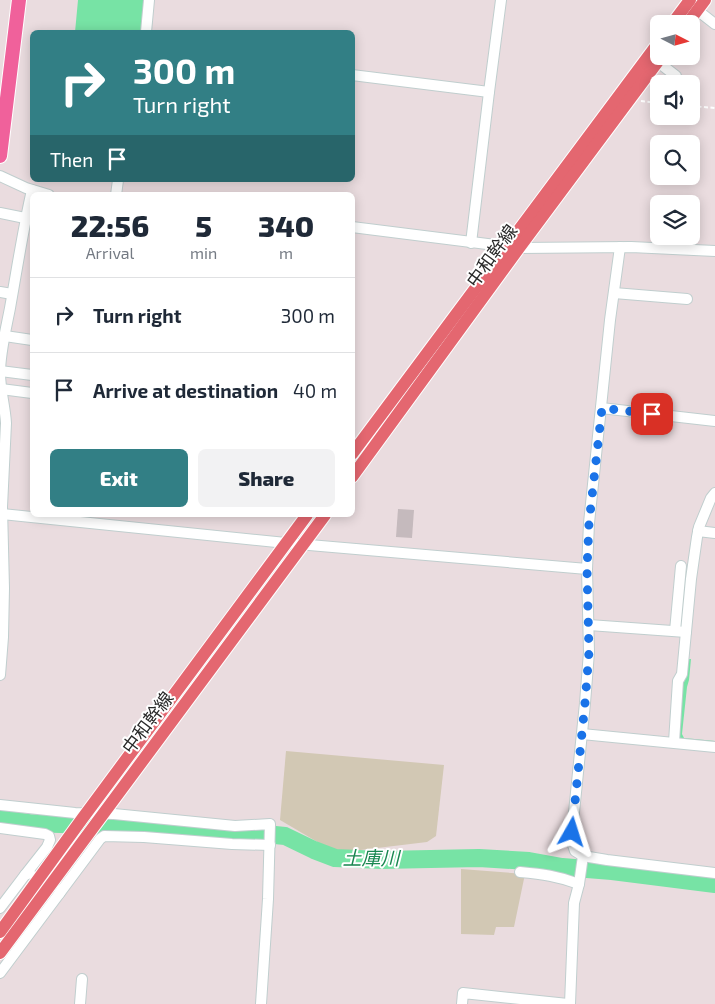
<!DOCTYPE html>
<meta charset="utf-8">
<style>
:root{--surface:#fff;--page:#f2f2f3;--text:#1f2937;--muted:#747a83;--line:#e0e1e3;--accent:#327f85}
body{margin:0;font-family:"Exo 2","Noto Sans JP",sans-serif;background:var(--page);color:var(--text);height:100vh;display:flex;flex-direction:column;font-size:19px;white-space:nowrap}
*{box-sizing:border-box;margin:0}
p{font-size:16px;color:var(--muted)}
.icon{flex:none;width:28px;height:28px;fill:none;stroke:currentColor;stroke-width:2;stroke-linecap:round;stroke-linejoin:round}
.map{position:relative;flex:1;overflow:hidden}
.sheet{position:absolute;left:30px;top:192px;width:325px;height:325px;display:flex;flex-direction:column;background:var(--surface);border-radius:8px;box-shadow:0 2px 12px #0003}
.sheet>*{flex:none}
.banner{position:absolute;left:30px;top:30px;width:325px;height:152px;border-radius:8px;box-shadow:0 2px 12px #0003;background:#327f85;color:#fff;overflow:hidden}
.needle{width:32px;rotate:96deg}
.controls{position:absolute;left:650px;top:15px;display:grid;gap:10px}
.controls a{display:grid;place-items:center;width:50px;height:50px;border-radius:8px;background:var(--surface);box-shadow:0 2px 12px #0003;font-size:25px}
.pin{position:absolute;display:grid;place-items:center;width:42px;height:42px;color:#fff;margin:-21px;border-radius:10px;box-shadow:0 2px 8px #0006}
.me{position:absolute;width:55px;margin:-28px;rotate:6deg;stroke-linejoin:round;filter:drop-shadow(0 0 4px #0008)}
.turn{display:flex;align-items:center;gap:18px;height:105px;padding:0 20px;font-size:22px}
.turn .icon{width:65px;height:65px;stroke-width:2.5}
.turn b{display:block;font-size:35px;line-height:42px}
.then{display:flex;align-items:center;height:48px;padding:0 20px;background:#0003;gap:10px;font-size:19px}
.eta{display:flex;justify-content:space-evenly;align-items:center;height:85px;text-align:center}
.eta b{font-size:30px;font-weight:800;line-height:35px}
.primary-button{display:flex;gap:10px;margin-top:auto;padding:10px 20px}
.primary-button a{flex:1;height:58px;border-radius:8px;background:var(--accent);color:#fff;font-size:20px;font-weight:800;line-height:58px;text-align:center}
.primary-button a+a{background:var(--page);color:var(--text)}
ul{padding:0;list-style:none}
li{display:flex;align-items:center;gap:15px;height:75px;padding:0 20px;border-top:1px solid var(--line)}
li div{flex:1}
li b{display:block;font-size:19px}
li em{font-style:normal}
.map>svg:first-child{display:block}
.cemetery{fill:#d2c8b4}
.water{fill:#77e3a5}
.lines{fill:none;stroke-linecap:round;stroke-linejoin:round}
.river{stroke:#77e3a5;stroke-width:18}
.building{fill:#c5babd}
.minor-casing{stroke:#c0cece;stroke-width:12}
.major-casing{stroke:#fff;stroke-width:14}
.highway-casing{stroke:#fff;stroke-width:16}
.path{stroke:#fff;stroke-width:2;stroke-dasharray:4 2.5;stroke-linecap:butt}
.minor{stroke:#fff;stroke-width:10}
.major{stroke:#e46770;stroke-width:12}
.highway{stroke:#f0619b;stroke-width:14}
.route{stroke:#1a73e8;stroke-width:9;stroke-dasharray:0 16.2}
.labels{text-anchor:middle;stroke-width:4;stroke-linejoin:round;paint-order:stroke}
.street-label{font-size:18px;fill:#292929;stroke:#fff}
.water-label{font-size:19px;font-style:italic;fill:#198750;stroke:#fff}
</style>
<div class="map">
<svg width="715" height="1004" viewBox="0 0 715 1004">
<rect width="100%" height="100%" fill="#eadcdf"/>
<g class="cemetery">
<polygon points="286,751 444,765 436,836 427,842 344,852 326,847 280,820"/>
<polygon points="461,869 525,874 514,927 496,927 494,935 461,934"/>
</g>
<g class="water">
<polygon points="78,0 146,0 143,26 140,32 75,32"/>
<polygon points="687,659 691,659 689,680 687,687 682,734 684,738 715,741 715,743 678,740 681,683"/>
</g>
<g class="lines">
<polyline class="river" points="0,819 29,823 125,826 193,831 265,834 285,836 314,850 335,858 382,860 479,858 529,861 562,867 612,871 715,884"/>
</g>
<polygon class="building" points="398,509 414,510 412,538 396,537"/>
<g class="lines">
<defs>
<g id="minor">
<polyline points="697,10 715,24"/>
<polyline points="146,32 149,0"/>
<polyline points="658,62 676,76"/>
<polyline points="352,75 489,92"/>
<polyline points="0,176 26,188 49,195"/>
<polyline points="116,195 118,180"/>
<polyline points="0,213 25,218"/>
<polyline points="352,227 519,248 631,247 715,251"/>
<polyline points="471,243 489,92 501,0"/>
<polyline points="620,247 610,320 589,523 587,569 589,652 585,703 572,832 572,842 575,851 583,856 607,860 715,873"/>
<polyline points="0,292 12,294"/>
<polyline points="614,293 687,299"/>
<polyline points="5,336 32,340"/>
<polyline points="0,371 32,375"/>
<polyline points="1,389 32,393"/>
<polyline points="601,408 715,421"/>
<polyline points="2,514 286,543 587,569"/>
<polyline points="698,531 715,533"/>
<polyline points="589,625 686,632"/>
<polyline points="675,631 681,566"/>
<path d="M0,675l3,-38 1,-49 -2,-81 4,-84c-1,-17 -6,-33 -6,-50 0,-21 6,-44 10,-65 7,-39 13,-79 22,-118"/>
<polyline points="582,734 715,747"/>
<polyline points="674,742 678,681 682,674 691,579 697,537 699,527 711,498 715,493"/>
<polyline points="0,805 75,813 114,814 235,826 270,824 268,899 261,1004"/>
<polyline points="0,828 45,834 49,836 50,840 47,847 25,875"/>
<path d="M520,872c22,2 38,4 59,12"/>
<polyline points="59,894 100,839 104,836 144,837 232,844 270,845"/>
<polyline points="0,908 25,875 30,873"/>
<polyline points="0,973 59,894 62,889"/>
<polyline points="80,1004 82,979"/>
<polyline points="462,1004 463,993 568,1004"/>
<polyline points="570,1004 574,903 579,884 583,856"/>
</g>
<g id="major">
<polyline points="672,24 690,0"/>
<polyline points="687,24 705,0"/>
<polyline points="352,454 659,42"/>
<polyline points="352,477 519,248 662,56"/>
<polyline points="0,932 82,819 307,515"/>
<polyline points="0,953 325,515"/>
</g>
<polyline id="highway" points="0,156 19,0"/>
</defs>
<use href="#minor" class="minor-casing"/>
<use href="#major" class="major-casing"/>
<use href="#highway" class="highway-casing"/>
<g class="path">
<polyline points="641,101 659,103"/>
<polyline points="691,106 715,108"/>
</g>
<use href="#minor" class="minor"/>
<use href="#major" class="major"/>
<use href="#highway" class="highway"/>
</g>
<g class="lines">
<polyline class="route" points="572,832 585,703 589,652 587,569 589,523 602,408 652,414"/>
</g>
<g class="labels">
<g class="street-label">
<text transform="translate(492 256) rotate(-54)" y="6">中和幹線</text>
<text transform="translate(148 723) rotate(-53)" y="6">中和幹線</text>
</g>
<g class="water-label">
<text x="371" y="865">土庫川</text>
</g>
</g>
</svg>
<div class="controls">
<a><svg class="needle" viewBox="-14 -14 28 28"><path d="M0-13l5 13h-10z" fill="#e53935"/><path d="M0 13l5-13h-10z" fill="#747a83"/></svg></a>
<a><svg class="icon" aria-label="sound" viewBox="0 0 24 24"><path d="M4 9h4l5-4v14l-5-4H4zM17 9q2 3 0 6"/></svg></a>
<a><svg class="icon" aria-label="search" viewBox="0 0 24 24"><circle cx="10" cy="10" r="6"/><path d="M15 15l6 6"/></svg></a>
<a><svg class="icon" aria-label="layers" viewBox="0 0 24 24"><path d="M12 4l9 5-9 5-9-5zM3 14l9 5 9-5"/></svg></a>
</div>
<div class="pin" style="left:652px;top:414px;background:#d93025"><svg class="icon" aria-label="arrive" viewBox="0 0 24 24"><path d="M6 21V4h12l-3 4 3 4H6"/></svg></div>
<svg class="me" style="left:572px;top:832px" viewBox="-20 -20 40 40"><path d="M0-17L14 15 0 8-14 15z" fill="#1a73e8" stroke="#fff" stroke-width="4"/></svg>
<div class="banner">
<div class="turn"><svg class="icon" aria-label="right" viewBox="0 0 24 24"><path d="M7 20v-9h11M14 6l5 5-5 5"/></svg><div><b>300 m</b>Turn right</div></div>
<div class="then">Then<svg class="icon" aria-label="arrive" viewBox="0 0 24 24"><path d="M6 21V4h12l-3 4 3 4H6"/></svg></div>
</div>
<section class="sheet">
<div class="eta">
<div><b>22:56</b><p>Arrival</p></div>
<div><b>5</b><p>min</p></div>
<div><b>340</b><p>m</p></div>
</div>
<ul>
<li><svg class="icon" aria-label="right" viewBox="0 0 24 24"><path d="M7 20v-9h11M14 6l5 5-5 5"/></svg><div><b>Turn right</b></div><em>300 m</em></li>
<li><svg class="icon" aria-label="arrive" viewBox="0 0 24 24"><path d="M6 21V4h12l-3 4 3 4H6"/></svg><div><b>Arrive at destination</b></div><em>40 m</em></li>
</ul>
<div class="primary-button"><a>Exit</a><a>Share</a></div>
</section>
</div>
